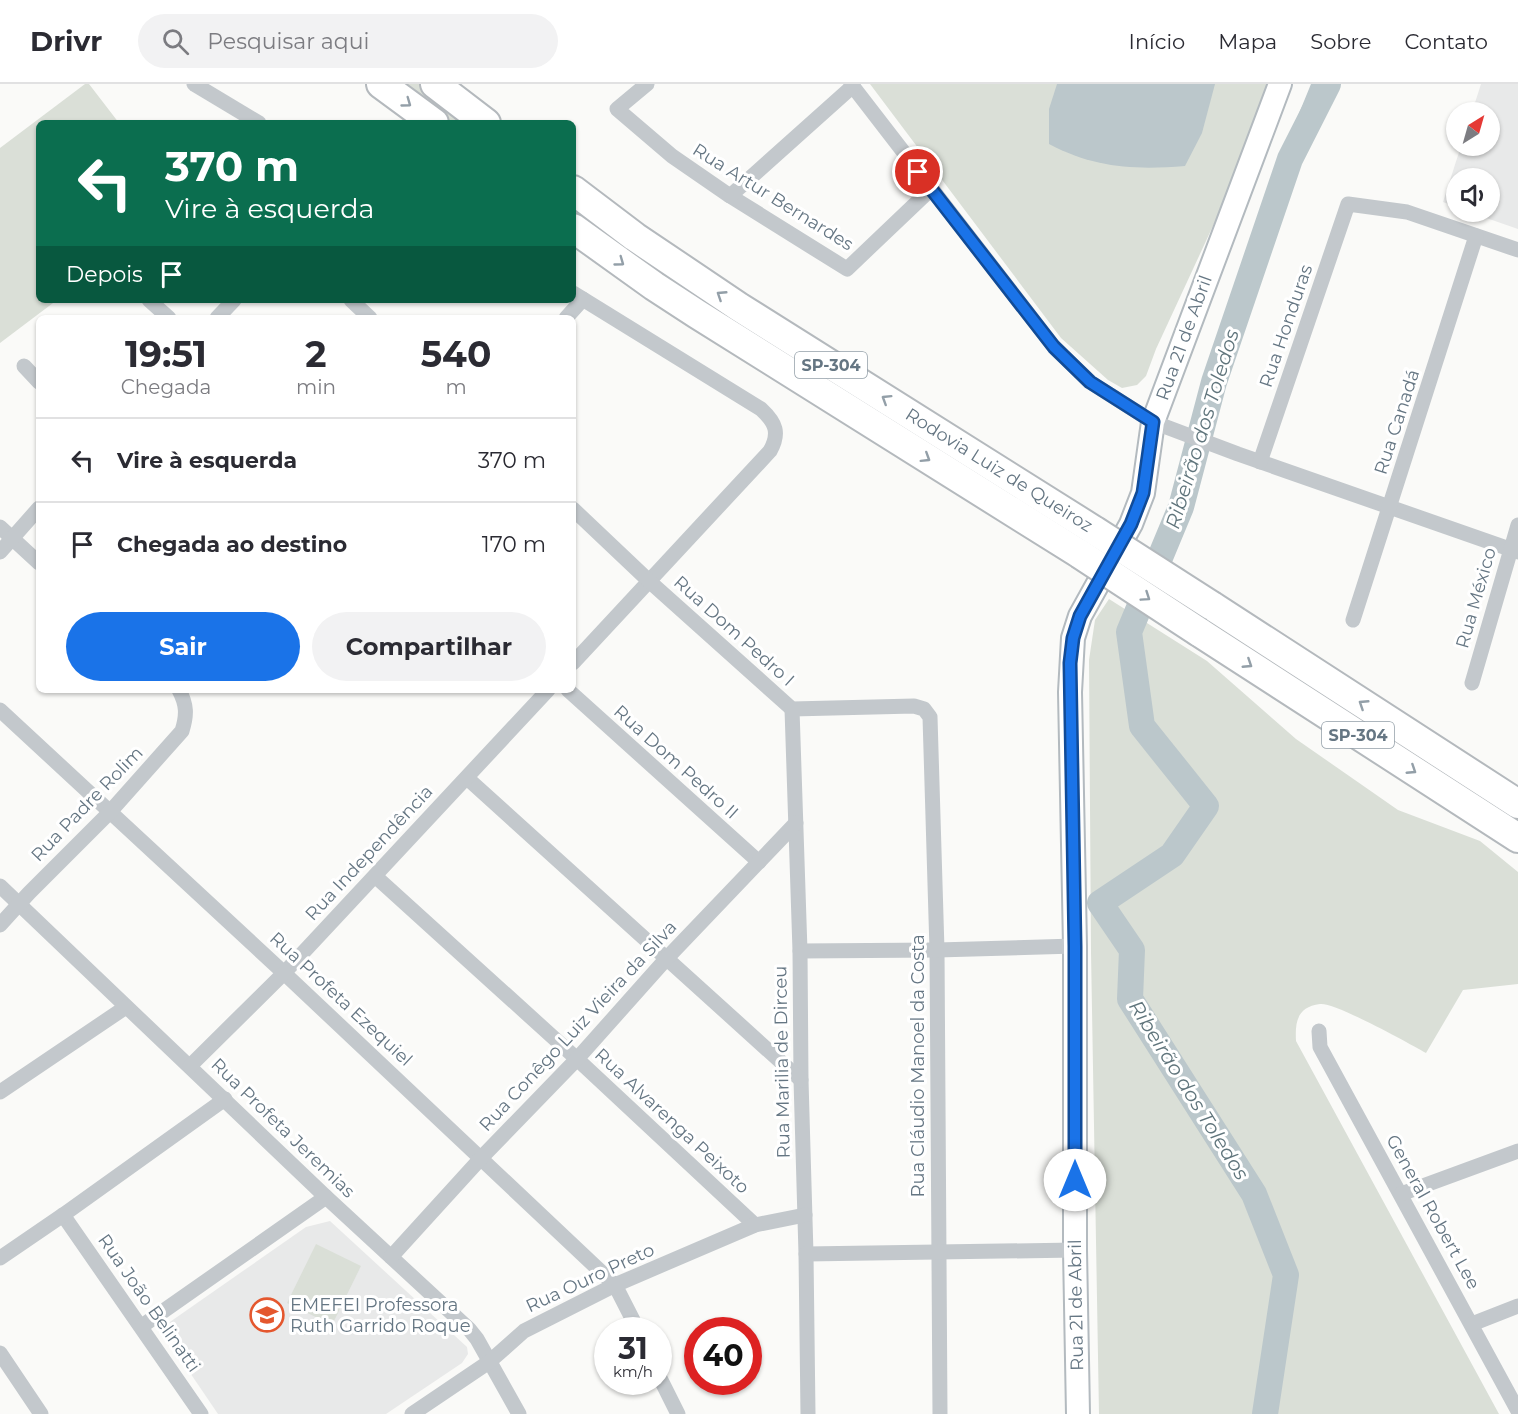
<!DOCTYPE html>
<html lang="pt">
<meta charset="utf-8">
<style>
:root{--surface:#fff;--page:#f2f2f3;--text:#2b2b33;--muted:#7c7c81;--line:#e1e1e2;--accent:#1a73e8}
body{margin:0;font-family:Montserrat,sans-serif;background:var(--page);color:var(--text);height:100vh;display:flex;flex-direction:column;font-size:22px;white-space:nowrap}
*{box-sizing:border-box;margin:0}
p{font-size:20px;color:var(--muted)}
.icon{flex:none;width:33px;height:33px;fill:none;stroke:currentColor;stroke-width:2;stroke-linecap:round;stroke-linejoin:round}
.map{position:relative;flex:1;overflow:hidden}
.panel{position:absolute;left:36px;top:231px;width:540px;height:378px;display:flex;flex-direction:column;background:var(--surface);border-radius:9px;box-shadow:0 2px 4px #0004}
.panel>*{flex:none}
.guide{position:absolute;left:36px;top:36px;width:540px;height:183px;border-radius:9px;box-shadow:0 2px 4px #0004;background:#0b6e4f;color:#fff;overflow:hidden}
.needle{width:39px;rotate:37deg}
.buttons{position:absolute;left:1446px;top:18px;display:grid;gap:12px}
.buttons a{display:grid;place-items:center;width:54px;height:54px;border-radius:50%;background:var(--surface);box-shadow:0 2px 4px #0004;font-size:30px}
.speed{position:absolute;left:594px;top:1233px;display:flex;gap:12px;font-size:30px;font-weight:700;text-align:center}
.speed>*{display:grid;place-content:center;width:78px;height:78px;border-radius:50%;background:var(--surface);box-shadow:0 2px 4px #0004;line-height:1}
.speed small{font-size:15px;font-weight:400}
.speed .limit{border:9px solid #d22;background:#fff;color:#111}
.pin{position:absolute;display:grid;place-items:center;width:51px;height:51px;color:#fff;margin:-26px;border:3px solid #fff;border-radius:50%;box-shadow:0 2px 6px #0007}
.me{position:absolute;width:66px;margin:-33px;rotate:0deg;stroke-linejoin:round;filter:drop-shadow(0 0 4px #0008)}
.turn{display:flex;align-items:center;gap:21px;height:126px;padding:0 30px;font-size:27px}
.turn .icon{width:78px;height:78px;stroke-width:2.5}
.turn b{display:block;font-size:42px;line-height:51px}
.then{display:flex;align-items:center;height:57px;padding:0 30px;background:#0003;gap:12px;font-size:22px}
.eta{display:flex;justify-content:space-evenly;align-items:center;height:102px;text-align:center}
.eta b{font-size:36px;font-weight:700;line-height:42px}
.cta{display:flex;gap:12px;margin-top:auto;padding:12px 30px}
.cta a{flex:1;height:69px;border-radius:36px;background:var(--accent);color:#fff;font-size:24px;font-weight:700;line-height:69px;text-align:center}
.cta a+a{background:var(--page);color:var(--text)}
ul{padding:0;list-style:none}
li{display:flex;align-items:center;gap:18px;height:84px;padding:0 30px;border-top:2px solid var(--line)}
li div{flex:1}
li b{display:block;font-size:22px}
li em{font-style:normal}
header{display:flex;align-items:center;gap:36px;box-sizing:border-box;height:84px;padding:0 30px;background:var(--surface);border-bottom:2px solid var(--line)}
header strong{font-size:28px}
nav{display:flex;gap:33px;margin-inline-start:auto;font-size:21px}
.search{width:420px;height:54px;background:var(--page);display:flex;align-items:center;gap:15px;box-sizing:border-box;padding:0 21px;border-radius:33px;color:var(--muted);font-size:22px}
.map>svg:first-child{display:block}
.built{fill:#e8e9e9}
.green{fill:#dadfd7}
.water{fill:#bbc7cb}
.lines{fill:none;stroke-linecap:round;stroke-linejoin:round}
.river{stroke:#bbc7cb;stroke-width:26}
.secondary-casing{stroke:#b3babf;stroke-width:26}
.highway-casing{stroke:#b4b9bd;stroke-width:32}
.street{stroke:#c3c8cc;stroke-width:15}
.secondary{stroke:#fff;stroke-width:22}
.highway{stroke:#fff;stroke-width:28}
.highway-bridge-casing{stroke:#b4b9bd;stroke-width:32;stroke-linecap:butt}
.highway-bridge{stroke:#fff;stroke-width:28}
.oneway{stroke:#939fa8}
.route-casing{stroke:#114b97;stroke-width:15}
.route{stroke:#1a73e8;stroke-width:10}
.labels{text-anchor:middle;stroke-width:6;stroke-linejoin:round;paint-order:stroke}
.shield{fill:#fff;stroke:#939fa8;stroke-width:1.5}
.shield-label{font-size:16px;font-weight:bold;fill:#657683}
.street-label{font-size:18px;fill:#657683;stroke:#fff}
.poi-label{font-size:18px;fill:#657683;stroke:#fff;text-anchor:start}
.water-label{font-size:20px;font-style:italic;fill:#60757c;stroke:#fff}
</style>
<header>
<strong>Drivr</strong>
<div class="search"><svg class="icon" aria-label="search" viewBox="0 0 24 24"><circle cx="10" cy="10" r="6"/><path d="M15 15l6 6"/></svg>Pesquisar aqui</div>
<nav><a>Início</a><a>Mapa</a><a>Sobre</a><a>Contato</a></nav>
</header>
<div class="map">
<svg width="1518" height="1330" viewBox="0 0 1518 1330">
<rect width="100%" height="100%" fill="#fafaf8"/>
<g class="built">
<polygon points="1481,0 1518,0 1518,145 1469,128 1490,128 1490,94 1456,94 1456,123 1443,118 1461,62 1490,62 1490,28 1472,28"/>
<polygon points="330,1137 467,1263 468,1270 462,1279 386,1330 218,1330 165,1252 167,1240 306,1143"/>
</g>
<g class="green">
<polygon points="85,0 89,0 119,39 39,39 39,216 57,216 0,259 0,64"/>
<polygon points="397,0 424,0 474,39 449,39"/>
<polygon points="870,0 1273,0 1243,77 1156,265 1146,292 1137,301 1122,304 1108,296 1061,254"/>
<path d="M1109,515l98,62 89,78 102,71 82,31 38,31v112l-55,6 -37,63c-18,-10 -91,-51 -106,-49 -23,3 -25,18 -24,37l203,373h-400l-8,-462 -2,-292 6,-40z"/>
<polygon points="316,1160 361,1182 332,1241 287,1219"/>
</g>
<g class="water">
<path d="M1057,0h158l-13,49 -17,33c-50,4 -91,2 -136,-22v-35z"/>
<polygon points="1311,0 1339,0 1331,16 1290,75 1293,44"/>
</g>
<g class="lines">
<polyline class="river" points="1265,1330 1286,1191 1254,1110 1130,915 1132,866 1100,819 1172,771 1206,722 1142,642 1129,548 1181,423 1214,298 1290,75 1328,0"/>
<defs>
<polyline id="secondary" points="1078,1330 1075,1166 1075,862 1070,608 1073,554 1080,532 1131,440 1143,409 1153,338 1280,0"/>
<g id="highway">
<polyline points="381,0 434,39"/>
<polyline points="435,0 486,39"/>
<polyline points="573,106 635,153 739,223 1095,447"/>
<polyline points="573,144 654,202 697,230 1080,470"/>
<polyline points="1212,522 1518,720"/>
<polyline points="1199,548 1518,754"/>
</g>
</defs>
<use href="#secondary" class="secondary-casing"/>
<use href="#highway" class="highway-casing"/>
<g class="street">
<polyline points="194,0 259,39"/>
<polyline points="647,0 617,25 672,72 730,112 847,185 931,105"/>
<polyline points="851,0 1054,263 1090,298 1153,338 1238,370 1518,468"/>
<polyline points="730,112 853,2"/>
<path d="M573,209l188,116c15,14 19,24 9,42l-197,212"/>
<polyline points="149,216 169,234"/>
<polyline points="351,216 370,234"/>
<polyline points="217,234 234,216"/>
<polyline points="566,234 583,215"/>
<polyline points="24,282 39,298"/>
<polyline points="1260,378 1348,120 1407,128 1518,166"/>
<polyline points="573,425 649,497 792,625 914,622 924,625 930,633 937,866 940,1330"/>
<polyline points="0,443 39,479"/>
<polyline points="0,468 39,424"/>
<polyline points="1353,536 1476,152"/>
<polyline points="1472,599 1518,441"/>
<polyline points="568,606 759,778"/>
<polyline points="792,625 800,867 801,996 806,1170 808,1330"/>
<polyline points="0,626 284,889 615,1201 638,1246"/>
<polyline points="467,694 801,996"/>
<polyline points="375,792 577,975 755,1141"/>
<polyline points="0,802 326,1113 469,1245 477,1255 519,1330"/>
<path d="M0,841l29,-32 80,-80 73,-82c5,-16 5,-26 -3,-41"/>
<polyline points="800,867 937,866 1075,862"/>
<polyline points="1319,947 1320,963 1518,1327"/>
<polyline points="190,982 284,889 548,606"/>
<polyline points="0,1008 126,923"/>
<polyline points="1401,1110 1518,1067"/>
<polyline points="63,1131 201,1330"/>
<polyline points="806,1170 1075,1166"/>
<polyline points="391,1173 482,1073 577,975 667,874 796,739"/>
<polyline points="0,1174 63,1131 225,1015"/>
<polyline points="1472,1240 1518,1222"/>
<polyline points="142,1242 326,1113"/>
<polyline points="0,1269 41,1330"/>
<polyline points="658,1290 678,1330"/>
<polyline points="412,1330 489,1278 524,1247 615,1201 755,1141 805,1131"/>
</g>
<use href="#secondary" class="secondary"/>
<use href="#highway" class="highway"/>
<defs>
<g id="highway-bridge">
<polyline points="1095,447 1212,522"/>
<polyline points="1080,470 1199,548"/>
</g>
</defs>
<use href="#highway-bridge" class="highway-bridge-casing"/>
<use href="#highway-bridge" class="highway-bridge"/>
</g>
<defs><path id="oneway-chevron" d="M-2-3.5L2.5 0L-2 3.5" fill="none" stroke-width="1.6" stroke-linecap="round" stroke-linejoin="round" transform="scale(1.5)"/></defs>
<g class="oneway">
<use href="#oneway-chevron" transform="translate(407 19) rotate(36)"/>
<use href="#oneway-chevron" transform="translate(620 178) rotate(36)"/>
<use href="#oneway-chevron" transform="translate(721 211) rotate(-147)"/>
<use href="#oneway-chevron" transform="translate(886 315) rotate(-148)"/>
<use href="#oneway-chevron" transform="translate(926 374) rotate(32)"/>
<use href="#oneway-chevron" transform="translate(1146 513) rotate(34)"/>
<use href="#oneway-chevron" transform="translate(1248 580) rotate(33)"/>
<use href="#oneway-chevron" transform="translate(1363 620) rotate(-147)"/>
<use href="#oneway-chevron" transform="translate(1412 686) rotate(33)"/>
</g>
<g class="lines">
<defs>
<polyline id="route" points="918,88 1054,263 1090,298 1153,338 1143,409 1131,440 1080,532 1073,554 1070,579 1075,862 1075,1096"/>
</defs>
<use href="#route" class="route-casing"/>
<use href="#route" class="route"/>
</g>
<defs>
<symbol id="school-ring" viewBox="-11 -11 22 22"><circle r="9.5" fill="#fff" stroke="#e4572e" stroke-width="1.5"/><path d="M0-5L7-2L0 1L-7-2ZM-4 1L0 2.5L4 1V4Q0 6-4 4Z" fill="#e4572e"/></symbol>
</defs>
<g fill-rule="evenodd">
<use href="#school-ring" x="248" y="1212" width="38" height="38"/>
</g>
<g class="labels">
<g class="shield">
<rect x="795" y="268" width="72" height="26" rx="4.5"/>
<rect x="1322" y="638" width="72" height="26" rx="4.5"/>
</g>
<g class="shield-label">
<text x="831" y="287">SP-304</text>
<text x="1358" y="657">SP-304</text>
</g>
<g class="street-label">
<text transform="translate(773 113) rotate(32)" y="6">Rua Artur Bernardes</text>
<text transform="translate(1286 242) rotate(-71)" y="6">Rua Honduras</text>
<text transform="translate(1184 254) rotate(-70)" y="6">Rua 21 de Abril</text>
<text transform="translate(1397 338) rotate(-72)" y="6">Rua Canadá</text>
<text transform="translate(999 386) rotate(32)" y="6">Rodovia Luiz de Queiroz</text>
<text transform="translate(1476 514) rotate(-74)" y="6">Rua México</text>
<text transform="translate(734 547) rotate(42)" y="6">Rua Dom Pedro I</text>
<text transform="translate(676 678) rotate(42)" y="6">Rua Dom Pedro II</text>
<text transform="translate(87 720) rotate(-46)" y="6">Rua Padre Rolim</text>
<text transform="translate(369 769) rotate(-47)" y="6">Rua Independência</text>
<text transform="translate(341 915) rotate(43)" y="6">Rua Profeta Ezequiel</text>
<text transform="translate(578 942) rotate(-47)" y="6">Rua Conêgo Luiz Vieira da Silva</text>
<text transform="translate(782 978) rotate(-91)" y="6">Rua Marilia de Dirceu</text>
<text transform="translate(918 982) rotate(-90)" y="6">Rua Cláudio Manoel da Costa</text>
<text transform="translate(672 1037) rotate(43)" y="6">Rua Alvarenga Peixoto</text>
<text transform="translate(283 1044) rotate(44)" y="6">Rua Profeta Jeremias</text>
<text transform="translate(1433 1128) rotate(61)" y="6">General Robert Lee</text>
<text transform="translate(590 1194) rotate(-25)" y="6">Rua Ouro Preto</text>
<text transform="translate(149 1219) rotate(55)" y="6">Rua João Belinatti</text>
<text transform="translate(1076 1221) rotate(-91)" y="6">Rua 21 de Abril</text>
</g>
<g class="poi-label">
<text x="290" y="1227">EMEFEI Professora<tspan x="290" dy="21">Ruth Garrido Roque</tspan></text>
</g>
<g class="water-label">
<text transform="translate(1202 345) rotate(-73)" y="7">Ribeirão dos Toledos</text>
<text transform="translate(1189 1006) rotate(58)" y="7">Ribeirão dos Toledos</text>
</g>
</g>
</svg>
<div class="buttons">
<a><svg class="needle" viewBox="-14 -14 28 28"><path d="M0-13l5 13h-10z" fill="#e53935"/><path d="M0 13l5-13h-10z" fill="#7c7c81"/></svg></a>
<a><svg class="icon" aria-label="sound" viewBox="0 0 24 24"><path d="M4 9h4l5-4v14l-5-4H4zM17 9q2 3 0 6"/></svg></a>
</div>
<div class="speed"><div>31<small>km/h</small></div><div class="limit">40</div></div>
<div class="pin" style="left:918px;top:88px;background:#d93025"><svg class="icon" aria-label="arrive" viewBox="0 0 24 24"><path d="M6 21V4h12l-3 4 3 4H6"/></svg></div>
<svg class="me" style="left:1075px;top:1096px" viewBox="-20 -20 40 40"><circle r="19" fill="#fff"/><path d="M0-13L10 11 0 6-10 11z" fill="#1a73e8"/></svg>
<div class="guide">
<div class="turn"><svg class="icon" aria-label="left" viewBox="0 0 24 24"><path d="M17 20v-9H6M10 6l-5 5 5 5"/></svg><div><b>370 m</b>Vire à esquerda</div></div>
<div class="then">Depois<svg class="icon" aria-label="arrive" viewBox="0 0 24 24"><path d="M6 21V4h12l-3 4 3 4H6"/></svg></div>
</div>
<section class="panel">
<div class="eta">
<div><b>19:51</b><p>Chegada</p></div>
<div><b>2</b><p>min</p></div>
<div><b>540</b><p>m</p></div>
</div>
<ul>
<li><svg class="icon" aria-label="left" viewBox="0 0 24 24"><path d="M17 20v-9H6M10 6l-5 5 5 5"/></svg><div><b>Vire à esquerda</b></div><em>370 m</em></li>
<li><svg class="icon" aria-label="arrive" viewBox="0 0 24 24"><path d="M6 21V4h12l-3 4 3 4H6"/></svg><div><b>Chegada ao destino</b></div><em>170 m</em></li>
</ul>
<div class="cta"><a>Sair</a><a>Compartilhar</a></div>
</section>
</div>
